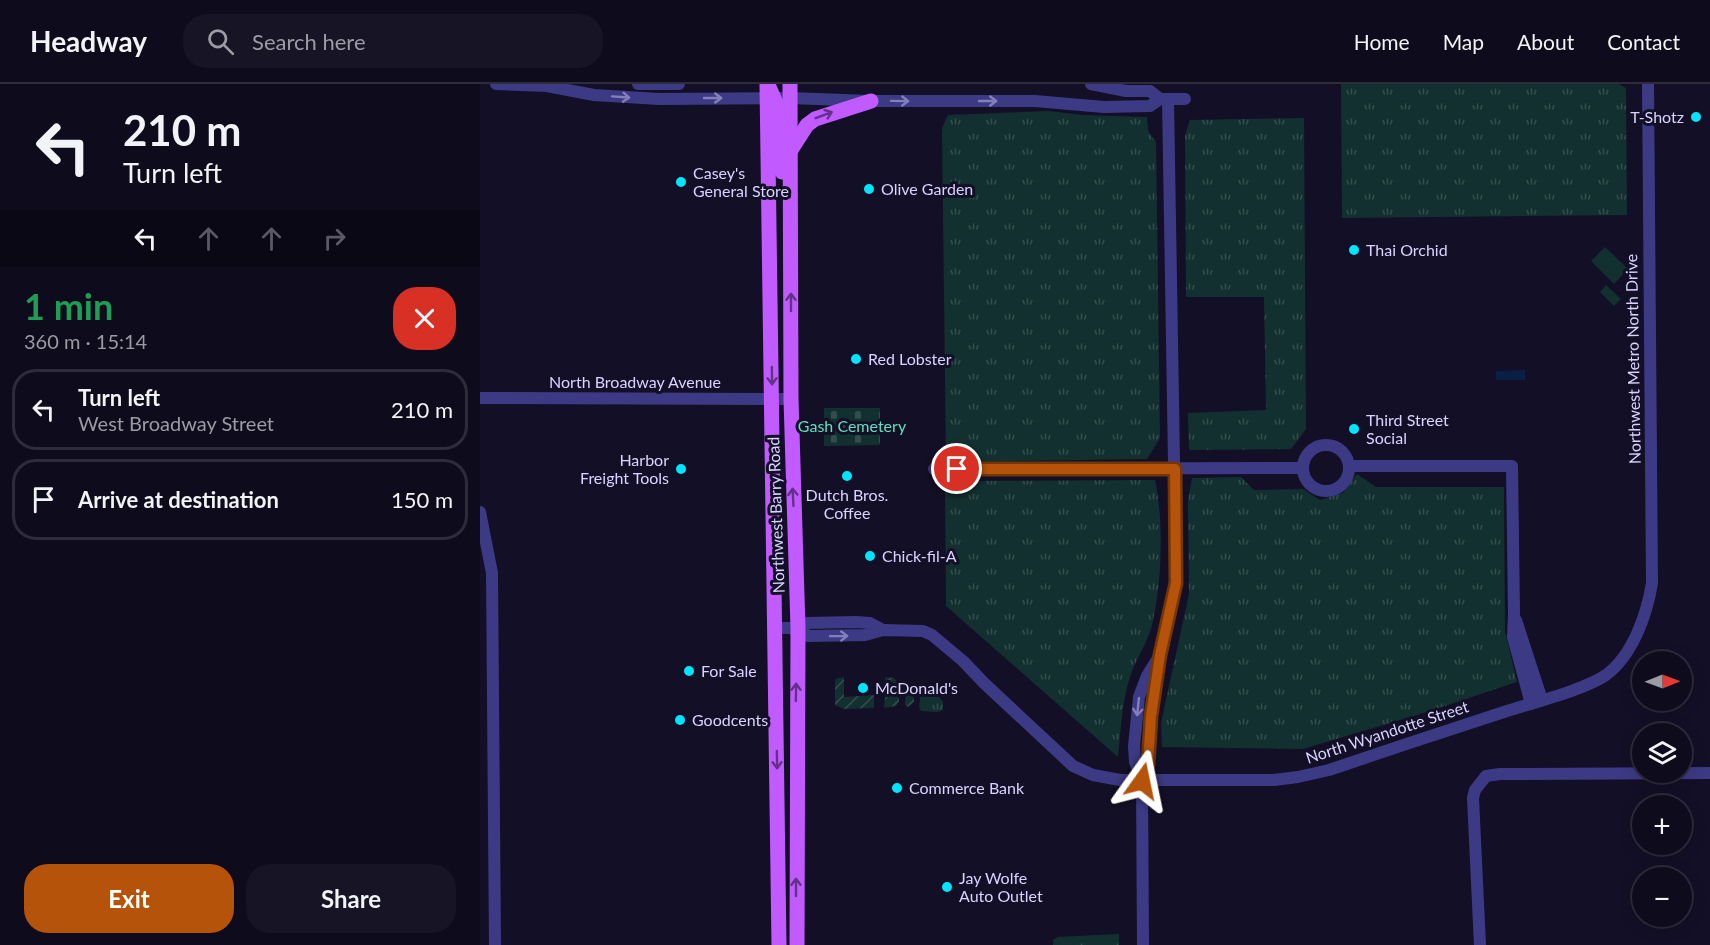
<!DOCTYPE html>
<meta charset="utf-8">
<style>
:root{--surface:#0e0b1c;--page:#171425;--text:#f1f3f6;--muted:#9b9ba3;--line:#2e2b3b;--accent:#b45309}
body{margin:0;font-family:Lato,sans-serif;background:var(--page);color:var(--text);height:100vh;display:flex;flex-direction:column;font-size:22px;white-space:nowrap}
*{box-sizing:border-box;margin:0}
p{font-size:20px;color:var(--muted)}
.icon{flex:none;width:33px;height:33px;fill:none;stroke:currentColor;stroke-width:2;stroke-linecap:round;stroke-linejoin:round}
.map{position:relative;flex:1;overflow:hidden}
.panel{display:flex;flex-direction:column;background:var(--surface);width:480px}
.panel>*{flex:none}
.banner{background:#0e0b1c;color:var(--text);overflow:hidden}
.needle{width:39px;rotate:89deg}
.controls{position:absolute;left:1152px;top:567px;display:grid;gap:12px}
.controls a{display:grid;place-items:center;width:60px;height:60px;border-radius:50%;background:var(--surface);box-shadow:0 3px 15px #0003,0 0 0 2px var(--line);font-size:30px}
.pin{position:absolute;display:grid;place-items:center;width:51px;height:51px;color:#fff;margin:-26px;border:3px solid #fff;border-radius:50%;box-shadow:0 2px 6px #0007}
.me{position:absolute;width:66px;margin:-33px;rotate:12deg;stroke-linejoin:round;filter:drop-shadow(0 0 4px #0008)}
.turn{display:flex;align-items:center;gap:21px;height:126px;padding:0 24px;font-size:27px}
.turn .icon{width:78px;height:78px;stroke-width:2.5}
.turn b{display:block;font-size:42px;line-height:51px}
.lanes{display:flex;align-items:center;height:57px;padding:0 24px;background:#0003;justify-content:center;gap:30px;direction:ltr}
.lanes .off{opacity:.35}
.round{display:grid;place-items:center;flex:none;width:63px;height:63px;border-radius:24px;background:var(--page)}
.summary{display:flex;align-items:center;justify-content:space-between;height:102px;padding:0 24px}
h1{font-size:36px;font-weight:700;line-height:45px;color:#1e9e55}
.button{display:flex;gap:12px;margin-top:auto;padding:12px 24px}
.button a{flex:1;height:69px;border-radius:24px;background:var(--accent);color:#fff;font-size:24px;font-weight:700;line-height:69px;text-align:center}
.button a+a{background:var(--page);color:var(--text)}
ul{padding:0;list-style:none}
li{display:flex;align-items:center;gap:18px;height:81px;margin:0 12px 9px;padding:0 12px;border:3px solid var(--line);border-radius:24px}
li div{flex:1}
li b{display:block;font-size:22px}
li em{font-style:normal}
header{display:flex;align-items:center;gap:36px;box-sizing:border-box;height:84px;padding:0 30px;background:var(--surface);border-bottom:2px solid var(--line)}
header strong{font-size:28px}
nav{display:flex;gap:33px;margin-inline-start:auto;font-size:21px}
.search{width:420px;height:54px;background:var(--page);display:flex;align-items:center;gap:15px;box-sizing:border-box;padding:0 21px;border-radius:24px;color:var(--muted);font-size:22px}
main{display:flex;flex:1;min-height:0}
.map>svg:first-child{display:block}
.grass{fill:url(#grass-tufts)}
.cemetery{fill:url(#cemetery-stones)}
.garden{fill:url(#garden-furrows)}
.pitch{fill:#12302f}
.water{fill:#0a1f44}
.lines{fill:none;stroke-linecap:round;stroke-linejoin:round}
.minor{stroke:#3d3a85;stroke-width:12}
.major{stroke:#c25bff;stroke-width:15}
.oneway{stroke:#837fbc}
.oneway2{stroke:#623188}
.route-casing{stroke:#753606;stroke-width:15}
.route{stroke:#b45309;stroke-width:10}
.poi-dot{fill:#00e5ff;stroke:#130f26;stroke-width:2}
.labels{text-anchor:middle;stroke-width:6;stroke-linejoin:round;paint-order:stroke}
.poi-label{font-size:16px;fill:#d9d4ff;stroke:#130f26;text-anchor:start}
.street-label{font-size:16px;fill:#d9d4ff;stroke:#130f26}
.park-label{font-size:16px;fill:#5fe0c0;stroke:#130f26}
</style>
<header>
<strong>Headway</strong>
<div class="search"><svg class="icon" aria-label="search" viewBox="0 0 24 24"><circle cx="10" cy="10" r="6"/><path d="M15 15l6 6"/></svg>Search here</div>
<nav><a>Home</a><a>Map</a><a>About</a><a>Contact</a></nav>
</header>
<main>
<section class="panel">
<div class="banner">
<div class="turn"><svg class="icon" aria-label="left" viewBox="0 0 24 24"><path d="M17 20v-9H6M10 6l-5 5 5 5"/></svg><div><b>210 m</b>Turn left</div></div>
<div class="lanes"><svg class="icon" aria-label="left" viewBox="0 0 24 24"><path d="M17 20v-9H6M10 6l-5 5 5 5"/></svg><svg class="icon off" aria-label="ahead" viewBox="0 0 24 24"><path d="M12 20V5M6 11l6-6 6 6"/></svg><svg class="icon off" aria-label="ahead" viewBox="0 0 24 24"><path d="M12 20V5M6 11l6-6 6 6"/></svg><svg class="icon off" aria-label="right" viewBox="0 0 24 24"><path d="M7 20v-9h11M14 6l5 5-5 5"/></svg></div>
</div>
<div class="summary"><div><h1>1 min</h1><p>360 m · 15:14</p></div><a class="round" style="background:#d93025;color:#fff"><svg class="icon" aria-label="close" viewBox="0 0 24 24"><path d="M6 6l12 12M18 6L6 18"/></svg></a></div>
<ul>
<li><svg class="icon" aria-label="left" viewBox="0 0 24 24"><path d="M17 20v-9H6M10 6l-5 5 5 5"/></svg><div><b>Turn left</b><p>West Broadway Street</p></div><em>210 m</em></li>
<li><svg class="icon" aria-label="arrive" viewBox="0 0 24 24"><path d="M6 21V4h12l-3 4 3 4H6"/></svg><div><b>Arrive at destination</b></div><em>150 m</em></li>
</ul>
<div class="button"><a>Exit</a><a>Share</a></div>
</section>
<div class="map">
<svg width="1230" height="861" viewBox="0 0 1230 861">
<defs>
<pattern id="grass-tufts" width="24" height="20" patternUnits="userSpaceOnUse" patternTransform="scale(1.5)"><rect width="24" height="20" fill="#12302f"/><path d="M3 7l-1-3M5 7V3M7 7l1-3M15 17l-1-3M17 17v-4M19 17l1-3" fill="none" stroke="#344d4e"/></pattern>
<pattern id="cemetery-stones" width="16" height="16" patternUnits="userSpaceOnUse" patternTransform="scale(1.5)"><rect width="16" height="16" fill="#12302f"/><path d="M2 7V4a2 2 0 0 1 4 0v3zM10 15v-3a2 2 0 0 1 4 0v3z" fill="#344d4e"/></pattern>
<pattern id="garden-furrows" width="10" height="10" patternUnits="userSpaceOnUse" patternTransform="scale(1.5)"><rect width="10" height="10" fill="#12302f"/><path d="M-1 1l2-2M0 10L10 0M9 11l2-2" fill="none" stroke="#344d4e"/></pattern>
</defs>
<rect width="100%" height="100%" fill="#130f26"/>
<g class="grass">
<polygon points="861,0 1139,0 1146,4 1147,131 862,134"/>
<polygon points="568,27 603,31 667,33 668,47 676,58 680,354 667,375 466,378 462,44 468,31"/>
<polygon points="824,34 826,345 811,365 709,366 708,329 786,326 784,213 706,213 705,51 710,36"/>
<polygon points="877,390 896,403 1024,403 1025,547 1037,598 947,628 823,665 682,663 681,639 709,510 708,417 712,394 761,393 774,406 823,405 840,416 863,409"/>
<path d="M675,396c9,42 7,104 -3,145 -4,16 -14,31 -20,46 -10,27 -11,58 -14,86l-172,-151 -1,-123 20,-2z"/>
<polygon points="442,601 446,601 463,617 463,626 457,628 441,627 439,623"/>
<polygon points="639,850 639,861 573,861 573,856 578,853"/>
</g>
<polygon class="cemetery" points="344,324 400,324 400,361 344,362"/>
<g class="garden">
<polygon points="364,593 364,613 394,611 394,624 364,625 355,621 355,598 356,595"/>
<polygon points="405,593 414,594 419,600 419,618 416,622 404,624 406,604 413,603 413,598 406,598"/>
<polygon points="426,597 434,604 434,618 428,623 425,621"/>
</g>
<g class="pitch">
<polygon points="1125,163 1148,185 1134,200 1111,177"/>
<polygon points="1126,201 1141,215 1134,222 1120,208"/>
</g>
<polygon class="water" points="1045,286 1045,296 1016,296 1016,287"/>
<g class="lines">
<g class="minor">
<polyline points="16,0 67,2 114,11 179,15 310,14 391,17 555,17 624,23 670,22 680,15 705,15"/>
<polyline points="158,0 199,0"/>
<polyline points="611,0 646,7 670,7 680,15"/>
<polyline points="0,314 311,315"/>
<circle cx="846" cy="384" r="23"/>
<polyline points="869,382 1032,382 1034,529 1033,553 1051,620"/>
<polyline points="454,385 823,384"/>
<polyline points="0,428 12,489 15,861"/>
<polyline points="1036,536 1062,616"/>
<polyline points="295,544 318,544 326,539 376,538 390,539 403,546"/>
<path d="M318,544l10,8 57,-1 18,-5 40,1 9,4 31,26 21,22 89,83 20,9 27,5h154l24,-3 31,-7c59,-20 119,-40 178,-59 28,-9 77,-21 99,-36 27,-20 41,-61 46,-92l-4,-499"/>
<polyline points="680,571 696,499 688,15"/>
<polyline points="662,697 655,678 654,662 659,613 667,592 680,571 671,632 667,680 662,697 663,861"/>
<polyline points="1000,861 993,714 995,706 1006,692 1020,690 1230,689"/>
</g>
<g class="major">
<polyline points="287,0 299,861"/>
<polyline points="310,0 311,315 318,544 317,861"/>
<polyline points="289,3 297,21 302,88"/>
<polyline points="311,66 327,41 335,35 391,17"/>
</g>
</g>
<defs><path id="oneway-shaft" d="M-6 0H5M1.5-3L5.5 0L1.5 3" fill="none" stroke-width="1.6" stroke-linecap="round" stroke-linejoin="round" transform="scale(1.5)"/></defs>
<g class="oneway">
<use href="#oneway-shaft" transform="translate(141 13) rotate(4)"/>
<use href="#oneway-shaft" transform="translate(233 14)"/>
<use href="#oneway-shaft" transform="translate(420 17) rotate(1)"/>
<use href="#oneway-shaft" transform="translate(508 17)"/>
<use href="#oneway-shaft" transform="translate(359 552) rotate(-1)"/>
<use href="#oneway-shaft" transform="translate(658 623) rotate(96)"/>
</g>
<g class="oneway2">
<use href="#oneway-shaft" transform="translate(344 31) rotate(-21)"/>
<use href="#oneway-shaft" transform="translate(311 218) rotate(-90)"/>
<use href="#oneway-shaft" transform="translate(292 292) rotate(89)"/>
<use href="#oneway-shaft" transform="translate(313 413) rotate(-93)"/>
<use href="#oneway-shaft" transform="translate(316 608) rotate(-89)"/>
<use href="#oneway-shaft" transform="translate(297 676) rotate(89)"/>
<use href="#oneway-shaft" transform="translate(316 803) rotate(-90)"/>
</g>
<g class="lines">
<defs>
<polyline id="route" points="477,385 695,385 696,499 680,571 671,632 668,680 662,697"/>
</defs>
<use href="#route" class="route-casing"/>
<use href="#route" class="route"/>
</g>
<g class="poi-dot">
<circle cx="1216" cy="33" r="6"/>
<circle cx="201" cy="98" r="6"/>
<circle cx="389" cy="105" r="6"/>
<circle cx="874" cy="166" r="6"/>
<circle cx="376" cy="275" r="6"/>
<circle cx="874" cy="345" r="6"/>
<circle cx="201" cy="385" r="6"/>
<circle cx="367" cy="392" r="6"/>
<circle cx="390" cy="472" r="6"/>
<circle cx="209" cy="587" r="6"/>
<circle cx="383" cy="604" r="6"/>
<circle cx="200" cy="636" r="6"/>
<circle cx="417" cy="704" r="6"/>
<circle cx="467" cy="803" r="6"/>
</g>
<g class="labels">
<g class="poi-label">
<text x="1204" y="39" text-anchor="end">T-Shotz</text>
<text x="213" y="95">Casey's<tspan x="213" dy="18">General Store</tspan></text>
<text x="401" y="111">Olive Garden</text>
<text x="886" y="172">Thai Orchid</text>
<text x="388" y="281">Red Lobster</text>
<text x="886" y="342">Third Street<tspan x="886" dy="18">Social</tspan></text>
<text x="189" y="382" text-anchor="end">Harbor<tspan x="189" dy="18">Freight Tools</tspan></text>
<text x="367" y="417" text-anchor="middle">Dutch Bros.<tspan x="367" dy="18">Coffee</tspan></text>
<text x="402" y="478">Chick-fil-A</text>
<text x="221" y="593">For Sale</text>
<text x="395" y="610">McDonald's</text>
<text x="212" y="642">Goodcents</text>
<text x="429" y="710">Commerce Bank</text>
<text x="479" y="800">Jay Wolfe<tspan x="479" dy="18">Auto Outlet</tspan></text>
</g>
<g class="street-label">
<text transform="translate(1153 275) rotate(-91)" y="6">Northwest Metro North Drive</text>
<text x="155" y="304">North Broadway Avenue</text>
<text transform="translate(296 431) rotate(-92)" y="6">Northwest Barry Road</text>
<text transform="translate(907 648) rotate(-18)" y="6">North Wyandotte Street</text>
</g>
<g class="park-label">
<text x="372" y="348">Gash Cemetery</text>
</g>
</g>
</svg>
<div class="controls">
<a><svg class="needle" viewBox="-14 -14 28 28"><path d="M0-13l5 13h-10z" fill="#e53935"/><path d="M0 13l5-13h-10z" fill="#9b9ba3"/></svg></a>
<a><svg class="icon" aria-label="layers" viewBox="0 0 24 24"><path d="M12 4l9 5-9 5-9-5zM3 14l9 5 9-5"/></svg></a>
<a>+</a>
<a>−</a>
</div>
<div class="pin" style="left:477px;top:385px;background:#d93025"><svg class="icon" aria-label="arrive" viewBox="0 0 24 24"><path d="M6 21V4h12l-3 4 3 4H6"/></svg></div>
<svg class="me" style="left:662px;top:697px" viewBox="-20 -20 40 40"><path d="M0-17L14 15 0 8-14 15z" fill="#b45309" stroke="#fff" stroke-width="4"/></svg>
</div>
</main>
